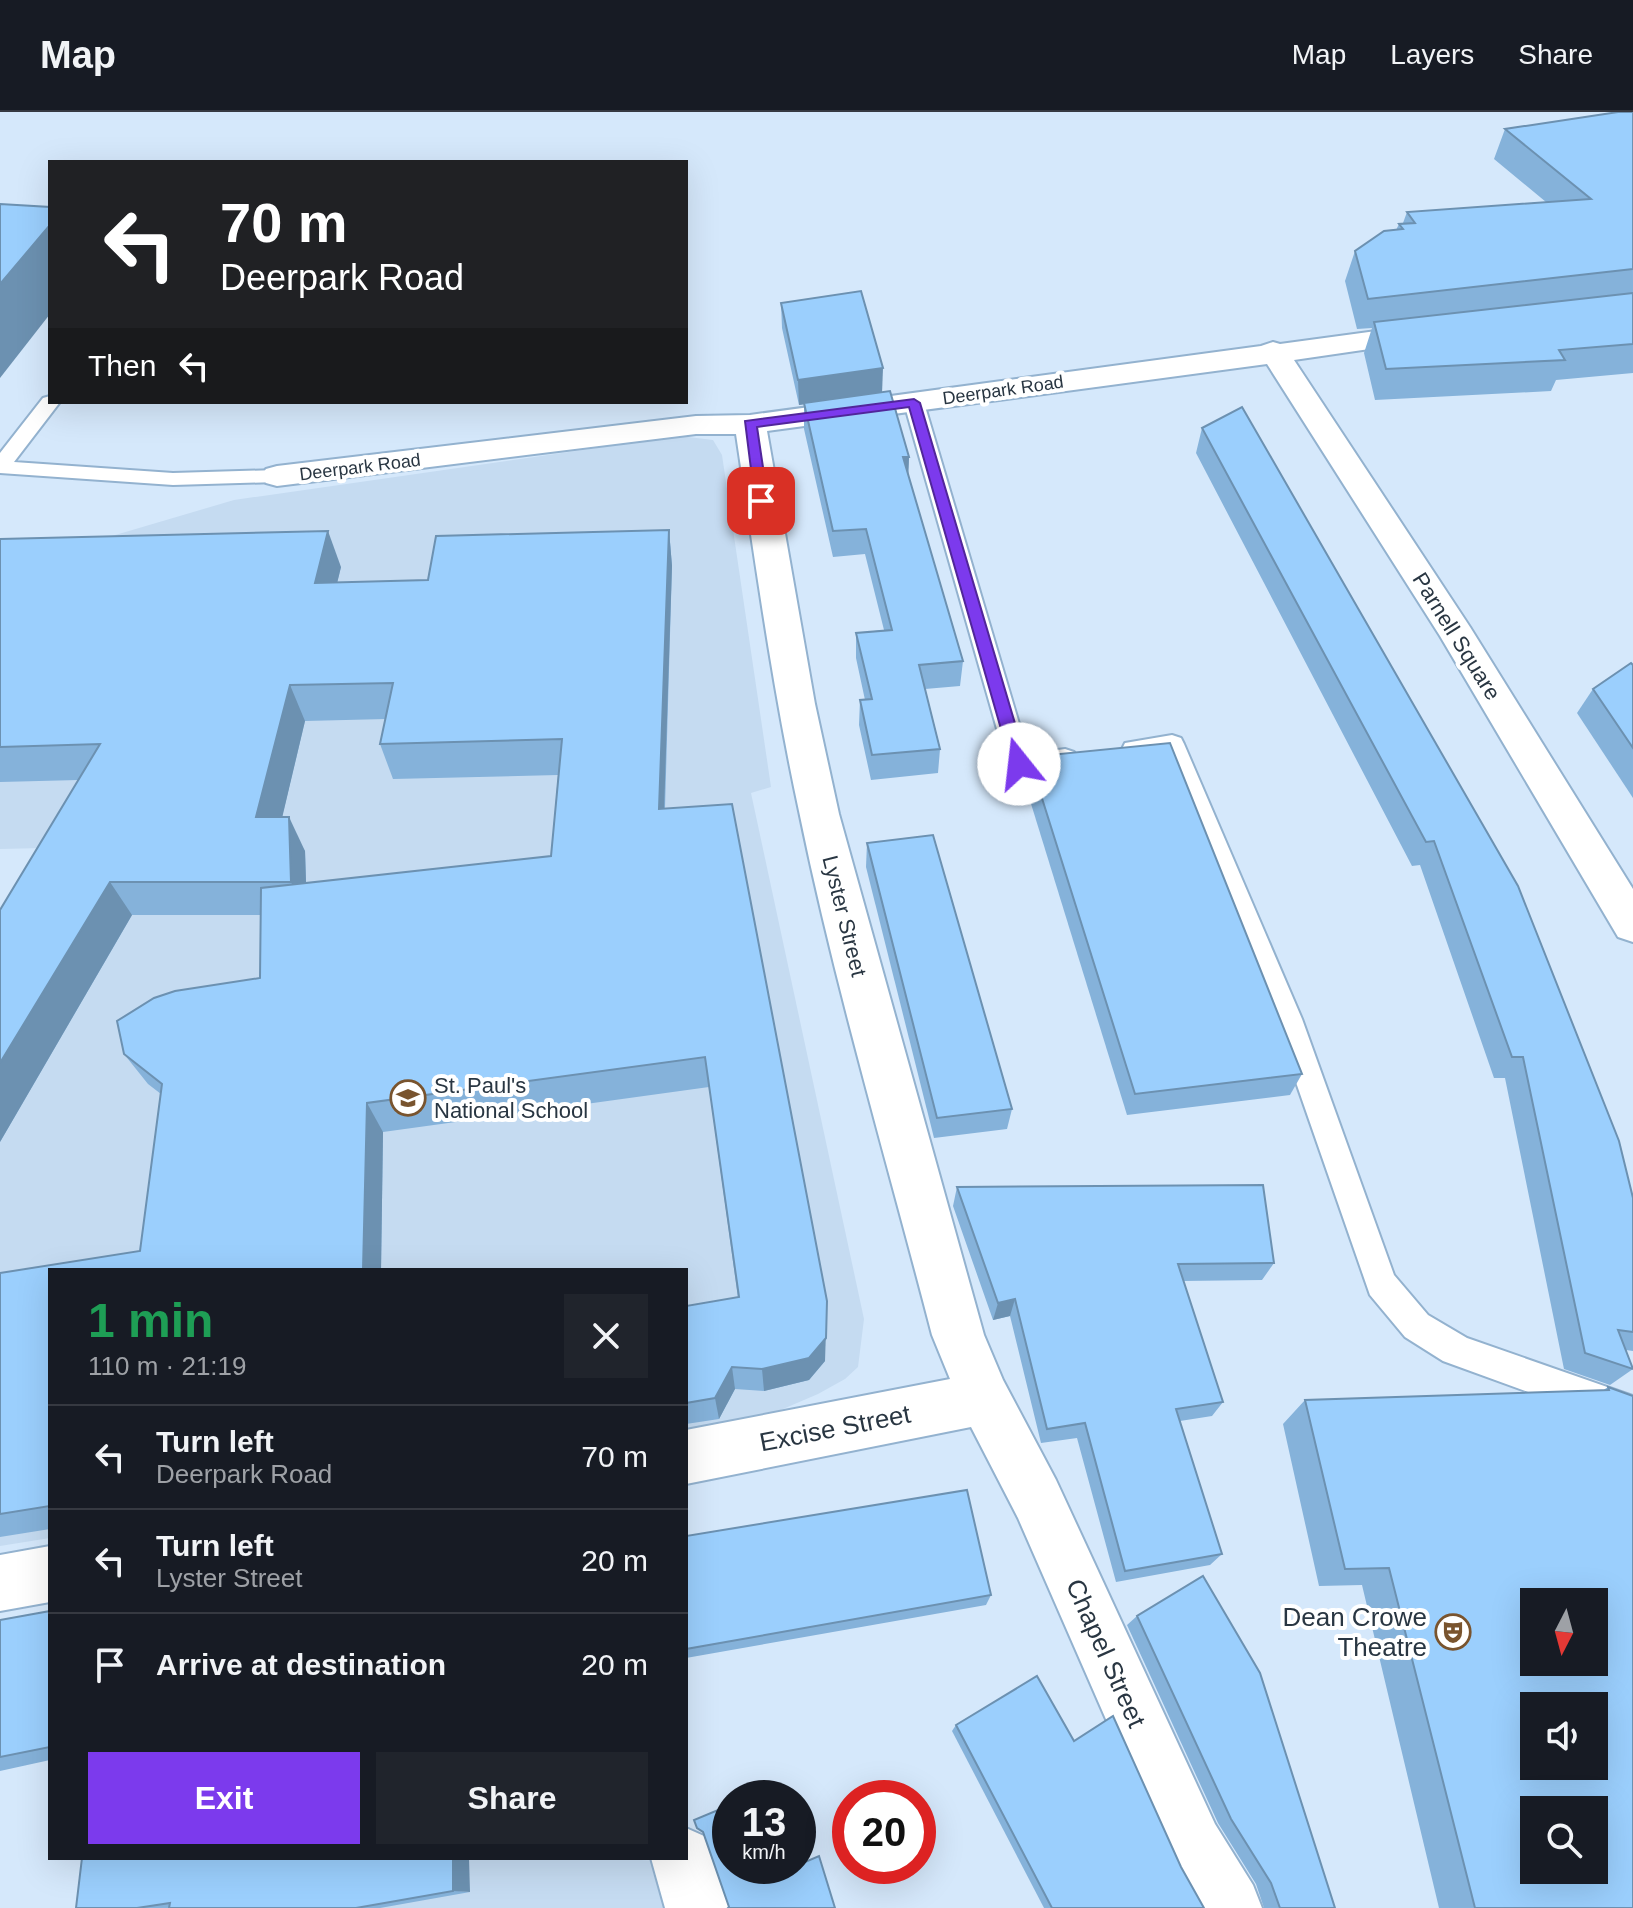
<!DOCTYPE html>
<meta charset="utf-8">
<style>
:root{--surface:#171b24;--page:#20242c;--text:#f1f3f6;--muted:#9ea1a6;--line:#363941;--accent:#7c3aed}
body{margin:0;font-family:Arial,sans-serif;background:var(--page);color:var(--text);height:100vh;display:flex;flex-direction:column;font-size:30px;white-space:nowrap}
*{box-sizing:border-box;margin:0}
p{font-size:26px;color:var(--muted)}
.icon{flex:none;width:44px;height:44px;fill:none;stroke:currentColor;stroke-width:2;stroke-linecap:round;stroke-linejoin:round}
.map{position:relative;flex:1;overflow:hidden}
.side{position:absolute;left:48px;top:1156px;width:640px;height:592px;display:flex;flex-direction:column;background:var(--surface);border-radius:0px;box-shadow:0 8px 32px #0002}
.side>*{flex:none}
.banner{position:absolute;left:48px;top:48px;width:640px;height:244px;border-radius:0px;box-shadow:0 8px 32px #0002;background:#202124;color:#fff;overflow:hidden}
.needle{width:52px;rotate:186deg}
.tools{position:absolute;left:1520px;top:1476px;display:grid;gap:16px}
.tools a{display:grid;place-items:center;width:88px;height:88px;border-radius:0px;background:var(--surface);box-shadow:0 8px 32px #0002;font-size:40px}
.speed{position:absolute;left:712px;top:1668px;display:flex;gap:16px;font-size:40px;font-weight:700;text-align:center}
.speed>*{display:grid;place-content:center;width:104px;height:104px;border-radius:50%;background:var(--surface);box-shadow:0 8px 32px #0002;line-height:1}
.speed small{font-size:20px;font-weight:400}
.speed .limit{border:12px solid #d22;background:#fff;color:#111}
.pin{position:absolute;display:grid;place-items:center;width:68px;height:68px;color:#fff;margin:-34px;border-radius:16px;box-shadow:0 4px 12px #0006}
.me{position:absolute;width:88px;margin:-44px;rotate:344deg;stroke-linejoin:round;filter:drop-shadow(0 0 6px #0008)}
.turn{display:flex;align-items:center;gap:28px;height:168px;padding:0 40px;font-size:36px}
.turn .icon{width:104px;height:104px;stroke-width:2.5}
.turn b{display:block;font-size:56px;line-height:68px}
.then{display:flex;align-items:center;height:76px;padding:0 40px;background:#0003;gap:16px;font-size:30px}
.round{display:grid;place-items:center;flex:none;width:84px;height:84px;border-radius:0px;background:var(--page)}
.headline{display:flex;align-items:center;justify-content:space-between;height:136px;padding:0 40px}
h1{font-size:48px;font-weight:800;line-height:60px;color:#1e9e55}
.primary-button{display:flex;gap:16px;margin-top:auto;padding:16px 40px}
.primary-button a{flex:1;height:92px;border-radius:0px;background:var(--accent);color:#fff;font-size:32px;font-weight:800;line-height:92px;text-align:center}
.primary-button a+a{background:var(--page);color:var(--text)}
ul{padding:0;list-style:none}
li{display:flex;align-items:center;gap:24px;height:104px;padding:0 40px;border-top:2px solid var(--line)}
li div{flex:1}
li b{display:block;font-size:30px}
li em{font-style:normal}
header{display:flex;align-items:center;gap:48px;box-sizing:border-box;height:112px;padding:0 40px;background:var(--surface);border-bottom:2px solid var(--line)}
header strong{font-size:38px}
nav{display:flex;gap:44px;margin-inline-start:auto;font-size:28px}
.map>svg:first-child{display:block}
.built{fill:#c5dbf1}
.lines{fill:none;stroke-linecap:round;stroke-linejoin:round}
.lane-casing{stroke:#93b2cf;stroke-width:4}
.street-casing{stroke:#93b2cf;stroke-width:4}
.lane{fill:#fff;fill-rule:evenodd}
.street{fill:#fff;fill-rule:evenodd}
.wall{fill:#85b2da;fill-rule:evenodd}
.shaded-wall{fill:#6c91b1}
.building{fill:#9bcffd;stroke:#6c91b1;stroke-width:2;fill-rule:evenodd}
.route{fill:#7c3aed;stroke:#51269a;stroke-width:2}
.labels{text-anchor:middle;stroke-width:8;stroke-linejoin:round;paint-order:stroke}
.far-street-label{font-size:18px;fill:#293642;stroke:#fff}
.street-label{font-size:22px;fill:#293642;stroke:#fff}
.poi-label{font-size:22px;fill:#293642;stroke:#fff;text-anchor:start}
.near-street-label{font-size:26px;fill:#293642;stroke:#fff}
.near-poi-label{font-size:26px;fill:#293642;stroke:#fff;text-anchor:end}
</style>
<header>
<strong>Map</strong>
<nav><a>Map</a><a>Layers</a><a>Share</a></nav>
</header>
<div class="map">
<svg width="1633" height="1796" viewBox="0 0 1633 1796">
<rect width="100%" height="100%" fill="#d5e8fb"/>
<g class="built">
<polygon points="680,324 713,328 722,343 771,675 751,681 864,1207 858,1255 845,1267 818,1282 769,1303 686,1317 686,1158 50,1158 50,1426 0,1434 0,813 43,736 0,737 0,457 234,388"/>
<polygon points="97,1746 604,1746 659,1749 671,1796 89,1796"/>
</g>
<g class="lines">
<defs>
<g id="lane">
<polygon points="50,284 50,290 60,290 14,350 173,361 277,358 287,364 277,370 173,373 0,361 0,341 43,286"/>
<polygon points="914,285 924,291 1028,642 1065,637 1074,640 1077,646 1074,652 1019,661 1010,658 1007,652 904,291"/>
<polygon points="1172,623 1181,626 1184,632 1302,907 1394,1163 1428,1203 1467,1226 1633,1284 1633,1318 1443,1249 1405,1225 1370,1183 1274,907 1164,642 1134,646 1125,643 1122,637 1125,631"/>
</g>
<g id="street">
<path d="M1428,212l10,3 5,6 -5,6 -144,21 176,267 163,262v53l-15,-5 -178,-301 -173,-272 -500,67 48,273 24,110 145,521 19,45 53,100 159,344 38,61 9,23h-68l-23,-40 -153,-350 -47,-91 -285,57v-54l264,-51 -18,-44c-45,-174 -97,-348 -133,-524 -27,-125 -44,-251 -63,-377h-40l-419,52 -11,-3 -5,-7 5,-7 11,-3 419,-50 54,-1 511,-69 12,-4 7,2z"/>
<polygon points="50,1434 50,1490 0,1499 0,1443"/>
<polygon points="686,1716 704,1724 729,1796 665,1796 651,1746 686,1746"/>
</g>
</defs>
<use href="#lane" class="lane-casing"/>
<use href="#street" class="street-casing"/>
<use href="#lane" class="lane"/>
<use href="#street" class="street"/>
</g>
<g class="wall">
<polygon points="1633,0 1633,261 1556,268 1551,279 1375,288 1364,241 1372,216 1357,217 1345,169 1355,139 1396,118 1399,112 1403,111 1407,100 1546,90 1494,47 1505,17"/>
<polygon points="781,191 882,281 909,345 908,362 963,549 960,574 925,577 940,637 938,661 871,668 859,613 860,588 865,588 856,546 856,521 884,518 865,442 833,445 804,317 804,292 799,293 782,216"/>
<polygon points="1242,295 1633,1086 1633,1239 1626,1238 1633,1257 1610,1273 1564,1257 1505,966 1494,966 1420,753 1412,754 1196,341 1202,316"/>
<path d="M669,418l3,36 -7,242 160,553 -16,19 -45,11 -29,-2 -16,30 -33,5v-118l52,-8 -29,-211 -326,45 -2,138h-331v259l-50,8v-264l140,-22 21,-157 -13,-10 -24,-30 136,-76v-63h-128l-132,227 78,-362 -78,2v-243l341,28 -4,16 91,-3zM386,607l-6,25 13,35 165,-4 -7,81 -245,27 -1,-32 -23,-34 23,-96z"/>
<polygon points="1633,553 1633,686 1577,601 1593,577"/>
<polygon points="1029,645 1302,962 1290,983 1127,1003 1024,669"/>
<polygon points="867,731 1012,997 1007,1017 934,1026 866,755"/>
<polygon points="957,1075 1274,1151 1262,1168 1183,1169 1223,1290 1212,1304 1180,1309 1222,1442 1210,1453 1116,1470 1077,1326 1041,1331 1010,1204 993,1208 953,1094"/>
<polygon points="1608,1275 1633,1796 1439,1796 1362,1473 1319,1474 1283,1312 1305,1288 1602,1279"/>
<polygon points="686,1424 991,1483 986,1493 686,1546"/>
<polygon points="50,1499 50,1648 0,1659 0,1508"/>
<polygon points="1137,1504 1335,1796 1264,1796 1256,1772 1218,1711 1127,1513"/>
<polygon points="956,1613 1074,1629 1204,1796 1044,1796 952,1619"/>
<polygon points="82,1746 470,1780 380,1796 76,1796"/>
</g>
<g class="shaded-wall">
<polygon points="50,113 50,202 0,266 0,172"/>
<polygon points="883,256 882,282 799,293 798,268"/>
<polygon points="903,345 909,345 908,370"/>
<polygon points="669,418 672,454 663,731 659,697"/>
<polygon points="328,419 341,455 328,508 315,471"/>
<polygon points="290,573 305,609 274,740 256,705"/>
<polygon points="289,705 305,739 307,803 291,770"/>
<polygon points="110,770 132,803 0,1030 0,951"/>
<polygon points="367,991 383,1020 381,1158 363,1158"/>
<polygon points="1015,1187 1010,1204 993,1208 998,1191"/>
<polygon points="827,1189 825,1249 809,1268 764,1279 762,1257"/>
<polygon points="732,1255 735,1277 719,1307 715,1286"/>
<polygon points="453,1746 469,1746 470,1780 453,1779"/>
</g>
<g class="building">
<polygon points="1618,0 1633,0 1633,157 1368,187 1355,139 1384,119 1403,117 1399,112 1415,111 1407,100 1591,87 1505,17"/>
<polygon points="0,92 50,95 50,113 0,172"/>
<polygon points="861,179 883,256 798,268 781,191"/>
<polygon points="1633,181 1633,232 1559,238 1565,248 1386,257 1374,210"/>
<polygon points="890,279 909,345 903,345 963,549 919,553 940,637 872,643 860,588 872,587 856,521 892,518 866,417 833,419 804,291"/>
<polygon points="1242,295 1518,774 1619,1029 1633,1086 1633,1220 1618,1218 1633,1257 1585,1241 1523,945 1512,945 1434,729 1426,730 1202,316"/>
<polygon points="669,418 659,697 732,692 827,1189 826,1226 809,1246 762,1257 732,1255 715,1286 686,1291 686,1194 739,1185 705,945 367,991 363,1158 50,1158 50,1394 0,1402 0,1161 140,1139 162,972 124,942 117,909 154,886 175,879 260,866 261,776 551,744 562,627 380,632 393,571 290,573 256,705 289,705 291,770 110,770 0,951 0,798 100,632 0,635 0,427 328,419 315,471 428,468 436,424"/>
<polygon points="1631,551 1633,553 1633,636 1593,577"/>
<polygon points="1170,631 1302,962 1135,982 1029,645"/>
<polygon points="933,723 1012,997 937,1006 867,731"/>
<polygon points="1263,1073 1274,1151 1178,1152 1223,1290 1176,1297 1222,1442 1125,1459 1085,1311 1047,1317 1015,1187 998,1191 957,1075"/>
<path d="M1608,1275l25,9v512h-158l-86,-340 -44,1 -40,-169 304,-10zM1534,1490h60v60h-60zM1534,1594h60v60h-60zM1534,1698h60v60h-60z"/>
<polygon points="967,1378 991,1483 686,1537 686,1424"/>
<polygon points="1203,1464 1260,1561 1335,1796 1280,1796 1271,1771 1231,1707 1137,1504"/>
<polygon points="50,1499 50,1635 0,1645 0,1508"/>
<polygon points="1037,1564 1074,1629 1113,1604 1181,1755 1204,1796 1052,1796 956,1613"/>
<polygon points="762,1679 764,1686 745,1686"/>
<polygon points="730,1693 730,1754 785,1754 786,1758 798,1754 798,1753 819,1744 835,1796 728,1796 729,1795 703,1720 697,1716 694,1708"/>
<polygon points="82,1746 453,1746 453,1779 356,1796 169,1796 170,1791 137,1796 76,1796"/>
</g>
<polygon class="route" points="914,287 920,291 1027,652 1019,658 1011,652 909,295 757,315 768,389 761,393 755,389 745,309"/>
<defs>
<symbol id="school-ring" viewBox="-11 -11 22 22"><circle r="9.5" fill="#fff" stroke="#79542e" stroke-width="1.5"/><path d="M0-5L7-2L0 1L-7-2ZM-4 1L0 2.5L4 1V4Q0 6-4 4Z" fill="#79542e"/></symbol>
<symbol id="theatre-ring" viewBox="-11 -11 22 22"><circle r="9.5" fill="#fff" stroke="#79542e" stroke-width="1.5"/><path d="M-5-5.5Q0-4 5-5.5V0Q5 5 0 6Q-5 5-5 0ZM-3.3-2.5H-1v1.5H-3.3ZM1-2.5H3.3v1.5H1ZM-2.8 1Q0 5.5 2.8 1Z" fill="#79542e"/></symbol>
</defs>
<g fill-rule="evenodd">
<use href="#school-ring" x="388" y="966" width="40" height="40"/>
<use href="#theatre-ring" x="1433" y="1500" width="40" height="40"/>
</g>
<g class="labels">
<g class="far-street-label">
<text transform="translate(1003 278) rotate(-8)" y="6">Deerpark Road</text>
<text transform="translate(360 355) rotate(-7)" y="6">Deerpark Road</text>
</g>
<g class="street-label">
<text transform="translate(1457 524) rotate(58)" y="8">Parnell Square</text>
<text transform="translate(845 804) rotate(76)" y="8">Lyster Street</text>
</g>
<g class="poi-label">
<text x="434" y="981">St. Paul's<tspan x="434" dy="25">National School</tspan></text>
</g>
<g class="near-street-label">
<text transform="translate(835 1316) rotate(-11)" y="9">Excise Street</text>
<text transform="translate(1106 1541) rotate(66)" y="9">Chapel Street</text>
</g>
<g class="near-poi-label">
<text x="1427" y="1514">Dean Crowe<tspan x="1427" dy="30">Theatre</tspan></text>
</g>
</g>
</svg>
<div class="tools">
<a><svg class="needle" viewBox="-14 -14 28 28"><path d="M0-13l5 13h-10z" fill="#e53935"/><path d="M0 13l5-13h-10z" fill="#9ea1a6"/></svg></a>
<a><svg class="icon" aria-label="sound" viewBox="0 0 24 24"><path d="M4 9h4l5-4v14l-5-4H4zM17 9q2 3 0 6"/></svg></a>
<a><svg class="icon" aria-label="search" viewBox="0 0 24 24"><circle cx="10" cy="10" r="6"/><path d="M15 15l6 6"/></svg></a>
</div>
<div class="speed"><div>13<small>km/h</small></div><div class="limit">20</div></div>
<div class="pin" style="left:761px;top:389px;background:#d93025"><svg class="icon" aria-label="arrive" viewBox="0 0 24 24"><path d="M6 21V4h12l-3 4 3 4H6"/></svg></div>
<svg class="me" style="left:1019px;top:652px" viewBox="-20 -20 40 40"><circle r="19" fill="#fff"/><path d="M0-13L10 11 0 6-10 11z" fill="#7c3aed"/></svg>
<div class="banner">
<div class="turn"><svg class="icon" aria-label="left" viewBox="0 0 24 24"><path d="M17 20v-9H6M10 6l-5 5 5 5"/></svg><div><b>70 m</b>Deerpark Road</div></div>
<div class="then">Then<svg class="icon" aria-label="left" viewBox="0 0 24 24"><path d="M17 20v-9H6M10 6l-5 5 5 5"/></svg></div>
</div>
<section class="side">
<div class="headline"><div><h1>1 min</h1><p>110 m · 21:19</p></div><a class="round"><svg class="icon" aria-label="close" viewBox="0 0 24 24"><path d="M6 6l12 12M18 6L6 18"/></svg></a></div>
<ul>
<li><svg class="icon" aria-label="left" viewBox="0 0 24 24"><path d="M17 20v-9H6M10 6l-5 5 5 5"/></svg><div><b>Turn left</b><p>Deerpark Road</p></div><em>70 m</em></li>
<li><svg class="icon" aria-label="left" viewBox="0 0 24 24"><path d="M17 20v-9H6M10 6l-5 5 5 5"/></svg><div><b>Turn left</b><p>Lyster Street</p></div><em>20 m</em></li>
<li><svg class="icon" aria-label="arrive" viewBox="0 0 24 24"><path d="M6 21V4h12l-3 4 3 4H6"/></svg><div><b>Arrive at destination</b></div><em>20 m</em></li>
</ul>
<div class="primary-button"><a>Exit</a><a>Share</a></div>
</section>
</div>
